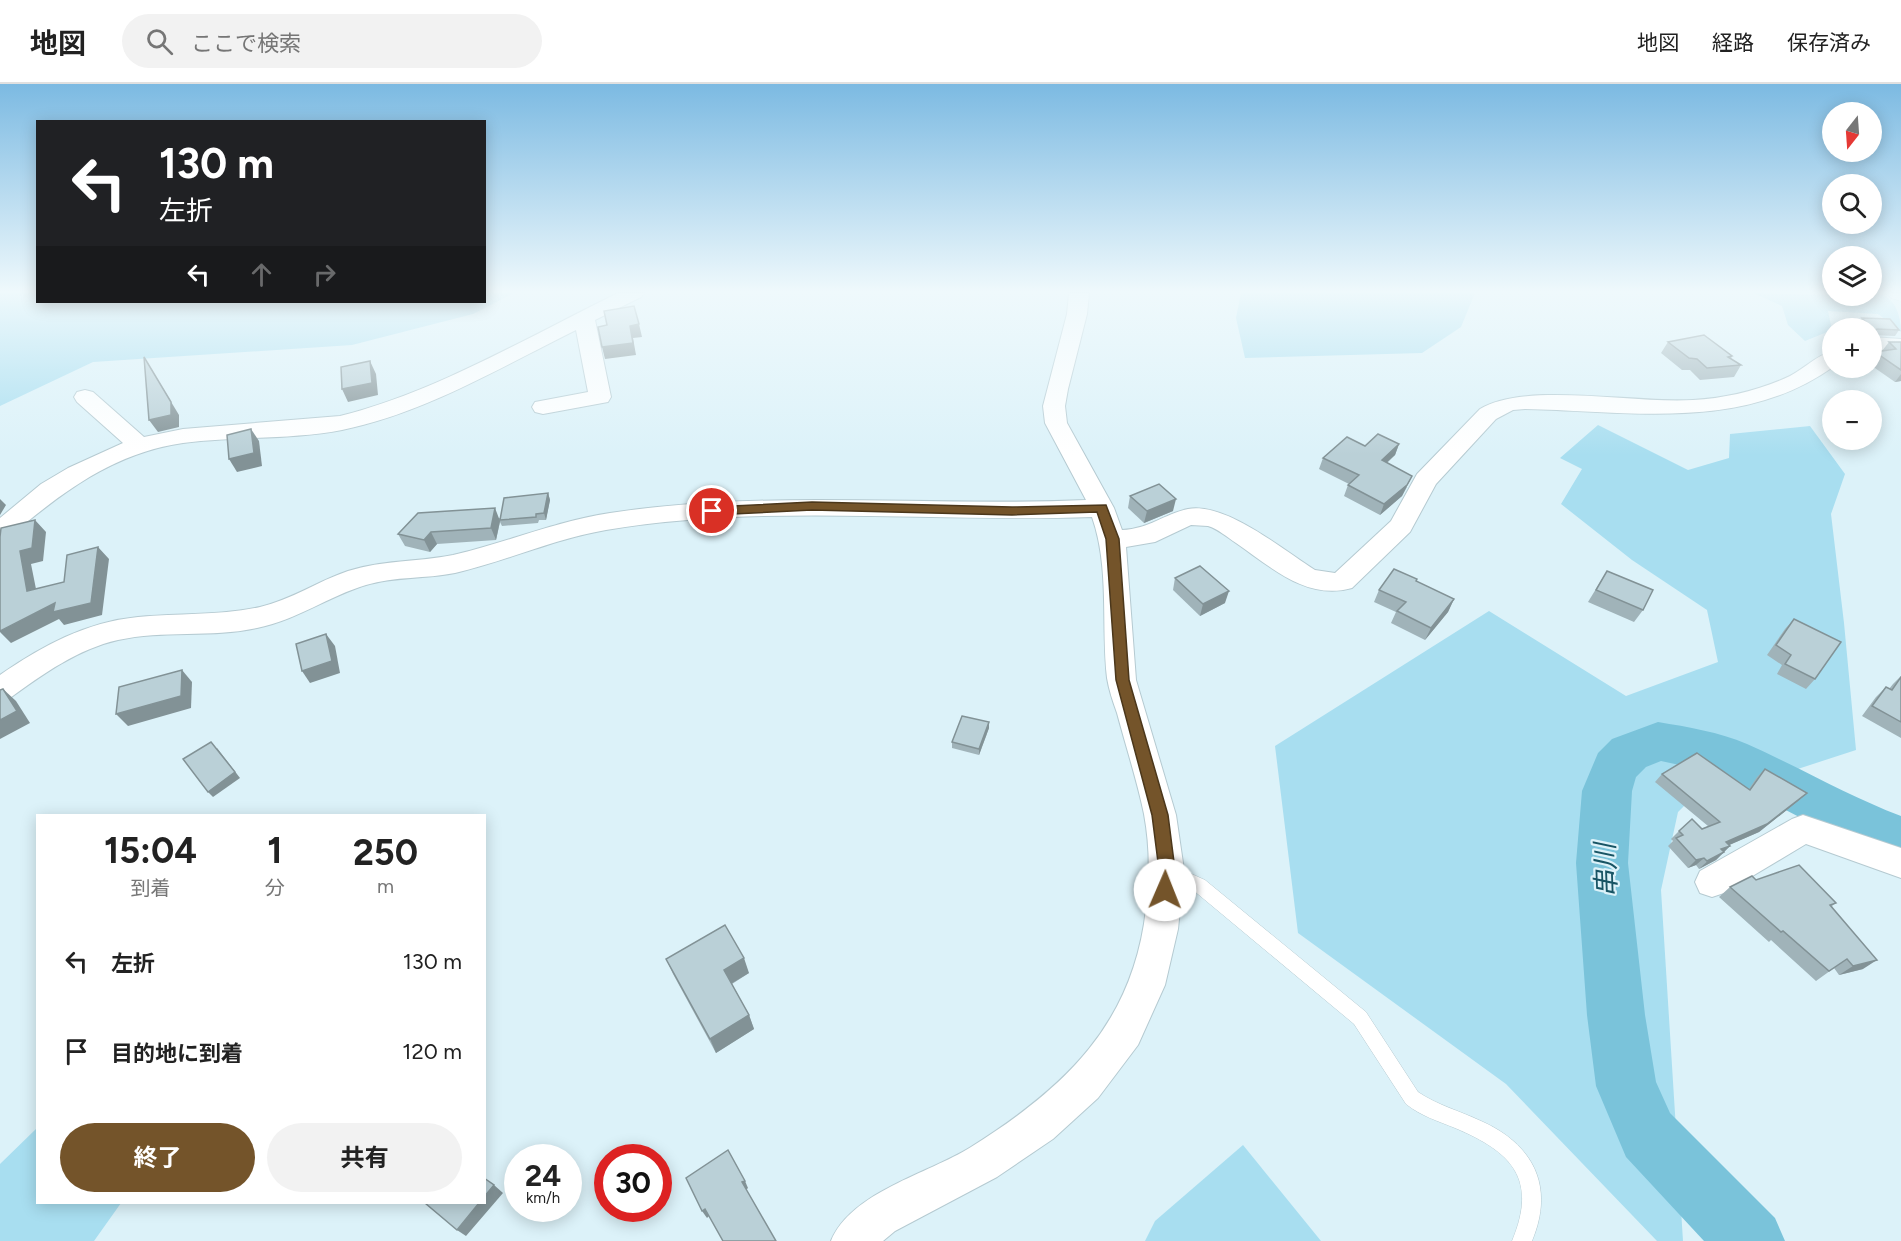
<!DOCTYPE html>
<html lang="ja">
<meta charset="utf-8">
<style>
:root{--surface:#fff;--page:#f2f2f2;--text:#222;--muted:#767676;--line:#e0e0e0;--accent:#74542a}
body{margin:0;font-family:Figtree,"Noto Sans JP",sans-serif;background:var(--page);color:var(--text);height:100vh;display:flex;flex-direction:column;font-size:22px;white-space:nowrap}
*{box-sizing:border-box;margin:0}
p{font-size:20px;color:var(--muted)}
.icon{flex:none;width:33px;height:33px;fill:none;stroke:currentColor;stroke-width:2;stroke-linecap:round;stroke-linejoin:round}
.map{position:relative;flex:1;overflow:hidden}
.details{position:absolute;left:36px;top:730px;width:450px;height:390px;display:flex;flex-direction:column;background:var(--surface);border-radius:0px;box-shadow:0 3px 15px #0003}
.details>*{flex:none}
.top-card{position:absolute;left:36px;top:36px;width:450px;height:183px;border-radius:0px;box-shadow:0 3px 15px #0003;background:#202124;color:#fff;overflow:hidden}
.needle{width:39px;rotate:197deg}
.buttons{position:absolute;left:1822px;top:18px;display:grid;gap:12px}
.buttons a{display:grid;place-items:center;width:60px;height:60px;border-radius:50%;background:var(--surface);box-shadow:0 3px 15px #0003;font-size:30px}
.speed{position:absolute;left:504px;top:1060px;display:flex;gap:12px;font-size:30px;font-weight:700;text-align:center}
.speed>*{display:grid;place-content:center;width:78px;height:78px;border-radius:50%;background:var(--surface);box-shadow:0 3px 15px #0003;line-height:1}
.speed small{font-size:15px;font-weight:400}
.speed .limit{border:9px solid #d22;background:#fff;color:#111}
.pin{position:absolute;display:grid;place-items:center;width:51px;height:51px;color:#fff;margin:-26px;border:3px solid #fff;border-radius:50%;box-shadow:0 2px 6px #0007}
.me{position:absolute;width:66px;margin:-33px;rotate:1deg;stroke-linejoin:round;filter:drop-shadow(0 0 4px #0008)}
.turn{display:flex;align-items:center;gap:21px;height:126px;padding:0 24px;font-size:27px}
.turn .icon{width:78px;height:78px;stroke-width:2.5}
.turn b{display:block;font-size:42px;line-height:51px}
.lanes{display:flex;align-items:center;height:57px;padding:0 24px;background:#0003;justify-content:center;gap:30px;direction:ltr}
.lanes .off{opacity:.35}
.eta{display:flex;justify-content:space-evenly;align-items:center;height:102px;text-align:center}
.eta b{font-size:36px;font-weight:700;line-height:42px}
.action{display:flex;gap:12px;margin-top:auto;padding:12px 24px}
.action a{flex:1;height:69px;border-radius:36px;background:var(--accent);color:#fff;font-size:24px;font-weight:700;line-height:69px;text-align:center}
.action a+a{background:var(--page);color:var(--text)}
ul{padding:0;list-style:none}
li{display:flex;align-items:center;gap:18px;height:90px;padding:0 24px}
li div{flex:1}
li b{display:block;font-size:22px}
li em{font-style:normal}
header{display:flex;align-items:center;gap:36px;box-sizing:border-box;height:84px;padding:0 30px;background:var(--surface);border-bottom:2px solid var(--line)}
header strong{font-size:28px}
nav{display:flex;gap:33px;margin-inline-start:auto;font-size:21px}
.search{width:420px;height:54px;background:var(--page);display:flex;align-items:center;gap:15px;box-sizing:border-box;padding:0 21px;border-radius:33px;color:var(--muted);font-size:22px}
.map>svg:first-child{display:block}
.green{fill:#a8def0}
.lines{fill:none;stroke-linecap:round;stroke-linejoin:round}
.river{fill:#7ac3da;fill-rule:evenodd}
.service-casing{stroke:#b5cad1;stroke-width:1}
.minor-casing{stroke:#b5cad1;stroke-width:2}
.primary-casing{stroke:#b5cad1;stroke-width:1}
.service{fill:#fff;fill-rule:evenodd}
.minor{fill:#fff;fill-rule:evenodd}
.primary{fill:#fff;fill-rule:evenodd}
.wall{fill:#a0b3b9}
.shaded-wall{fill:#829296}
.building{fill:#bad0d7;stroke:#829296;stroke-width:1.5}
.route{fill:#74542a;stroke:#4b371b;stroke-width:1.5}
.labels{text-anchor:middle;stroke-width:4.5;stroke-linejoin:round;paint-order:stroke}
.near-water-label{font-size:27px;font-style:italic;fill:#175464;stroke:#dcf2f9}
</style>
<header>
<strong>地図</strong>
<div class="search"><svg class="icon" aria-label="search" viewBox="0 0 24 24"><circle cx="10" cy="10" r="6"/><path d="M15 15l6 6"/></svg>ここで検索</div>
<nav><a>地図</a><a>経路</a><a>保存済み</a></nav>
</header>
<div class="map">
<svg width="1901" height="1157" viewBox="0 0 1901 1157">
<rect width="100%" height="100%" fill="#dcf2f9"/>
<g class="green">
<polygon points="0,209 37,209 38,218 484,218 485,209 514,209 473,230 352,261 93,278 0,322"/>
<polygon points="1241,209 1475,209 1461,243 1422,269 1245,274 1236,234"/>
<path d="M1753,209l119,3v-3c22,0 29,21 29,39l-23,-18 -50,-3 4,19 -27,11 -17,-16 -6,-19z"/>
<polygon points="1598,341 1688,386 1729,374 1730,350 1810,342 1845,390 1831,430 1844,539 1856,666 1684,722 1678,728 1661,806 1683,1157 1657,1157 1506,1000 1298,849 1275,662 1489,527 1626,612 1718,578 1707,526 1632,476 1561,420 1582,385 1560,374"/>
<polygon points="37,1044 38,1119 121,1119 94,1157 0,1157 0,1080"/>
<polygon points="1243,1061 1321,1157 1145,1157 1155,1137"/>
</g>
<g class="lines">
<path class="river" d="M1658,638c30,5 61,10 89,22 52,23 101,52 154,72v45l-67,-26 -122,-63 -51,-11 -15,6 -10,10 -4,14 -4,72 17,152 11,67 14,31 105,105 10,23h-81l-78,-84 -30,-71 -9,-71 -11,-152 6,-72 16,-38 14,-14z"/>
<defs>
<path id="service" d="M1167,779l38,17 161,132 52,80c19,13 42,19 63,29 52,23 74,65 51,120h-20c26,-62 0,-89 -57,-113 -17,-7 -34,-12 -49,-24l-52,-80 -161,-134 -32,-15 -2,-5 2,-5z"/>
<g id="minor">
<path d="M618,209h26l-3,4 -46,23 16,77 -3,5 -65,12 -8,-2 -3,-5 3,-5 53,-10 -12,-62c-75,37 -151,83 -234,100 -51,10 -108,6 -159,13 -70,10 -122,50 -174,94l-9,3v-22l41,-34 27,-16 55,-25 -46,-41 -3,-5 3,-5 8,-2 8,2 51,45 39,-8 157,-13c94,-23 190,-80 278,-123z"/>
<path d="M1069,209h20l-2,21 -19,75 -3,17 2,17 47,85 8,22c27,-1 42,-16 66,-21 38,-7 95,41 127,61l20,3 56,-52 26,-47 63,-65c46,-28 155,-5 213,-9 33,-2 67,-10 97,-24 15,-8 27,-21 43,-25v16c-91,65 -203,44 -308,42l-12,1 -17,9 -60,65 -26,48 -58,56c-45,13 -81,-21 -116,-45 -9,-6 -18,-14 -28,-17l-17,-1 -36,17 -29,5 10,133 40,135 8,55 -6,59 -13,56 -27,60 -40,53 -45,41 -56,38 -102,54 -12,10h-52c20,-49 97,-67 140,-94 94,-59 162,-123 175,-238 4,-32 4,-63 -2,-95 -7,-34 -18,-67 -27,-101 -4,-11 -8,-23 -10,-35 -6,-53 3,-110 -15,-161 -161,6 -326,-14 -486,13 -52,9 -100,31 -151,43 -29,6 -60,3 -89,12 -37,11 -69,35 -109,43 -46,10 -93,2 -139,12 -40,9 -75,34 -108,58l-10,3v-26c42,-29 86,-53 138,-58 40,-4 82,-1 122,-10 31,-7 58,-26 88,-36 35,-11 70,-9 105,-16 53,-12 103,-34 157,-42 158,-24 317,-6 476,-13l-41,-77 -2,-17 24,-92z"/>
<polygon points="1872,253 1901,255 1901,267 1872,265"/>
<polygon points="1803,731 1901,764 1901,794 1806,760 1724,809 1712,813 1700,809 1695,798 1700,787 1792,735"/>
</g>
<polygon id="primary" points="1888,209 1901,209 1901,217 1891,214"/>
</defs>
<use href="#service" class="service-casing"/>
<use href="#minor" class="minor-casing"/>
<use href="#primary" class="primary-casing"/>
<use href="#service" class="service"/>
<use href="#minor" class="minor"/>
<use href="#primary" class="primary"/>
</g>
<g class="wall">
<polygon points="1862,234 1899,246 1895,252 1872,251 1872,244 1861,244 1857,240"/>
<polygon points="1668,258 1732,272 1731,275 1741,281 1734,293 1700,296 1690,286 1682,286 1661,269"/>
<polygon points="1889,258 1901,258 1901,297 1895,298 1872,282 1872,272 1875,268 1882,267"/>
<polygon points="1399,360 1395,371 1387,379 1407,403 1402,412 1380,431 1344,412 1348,401 1349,400 1319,385 1323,374 1365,362"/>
<polygon points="548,409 550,416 546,436 539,436 538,439 502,442 500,438 496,456 437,460 430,468 405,462 398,450 500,434"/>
<polygon points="1130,412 1173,427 1144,439 1128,424"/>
<polygon points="1607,487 1643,526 1634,538 1588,518"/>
<polygon points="1175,494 1225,519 1200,532 1173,506"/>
<polygon points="1416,497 1454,515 1448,528 1425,556 1391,539 1396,528 1374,518 1379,506"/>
<polygon points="1794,535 1815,595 1806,605 1777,590 1782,581 1767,571 1785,545"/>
<polygon points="1901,592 1901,654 1862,632 1876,613 1886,603 1889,605 1893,600"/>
<polygon points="989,638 989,644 979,671 952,664 952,658"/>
<polygon points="1765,685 1807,709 1798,717 1759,748 1729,761 1730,762 1716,776 1699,785 1696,781 1688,784 1668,762 1673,757 1671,755 1679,747 1702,745 1708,742 1655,698 1662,690 1749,705 1757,693"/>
<polygon points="1756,796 1836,819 1832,822 1863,885 1839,891 1834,884 1816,897 1771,856 1769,858 1719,813 1730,803"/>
<polygon points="666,875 749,889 732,900 749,931 754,945 716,969 673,890"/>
</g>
<g class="shaded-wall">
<polygon points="639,240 642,253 633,254 636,271 605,275 602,263 630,242"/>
<polygon points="144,273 179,331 179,343 158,348 149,336"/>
<polygon points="370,277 376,290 378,311 348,318 342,305"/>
<polygon points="1901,290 1901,297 1895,298"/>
<polygon points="251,345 259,357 262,382 237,388 229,375"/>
<polygon points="1399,360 1395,371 1377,387 1382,376"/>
<polygon points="1412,392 1402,412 1380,431 1384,420"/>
<polygon points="548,409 550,416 546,436 544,429"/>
<polygon points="0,415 6,421 0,431"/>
<polygon points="1176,415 1173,427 1144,439 1147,427"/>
<polygon points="495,424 500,437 496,456 491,444"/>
<polygon points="35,436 46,448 43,477 31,480 39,520 27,507 20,467"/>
<polygon points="431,448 437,460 430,468 424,456"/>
<polygon points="98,463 109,475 102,531 64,541 59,535 11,559 0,548 0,547 55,519"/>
<polygon points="1229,507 1225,519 1200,532 1203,520"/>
<polygon points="1454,515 1448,528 1425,556 1431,544"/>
<polygon points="326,550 335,562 340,589 310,599 302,587"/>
<polygon points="182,586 192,598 191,624 128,642 116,630"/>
<polygon points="3,605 16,617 30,639 0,655 0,636"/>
<polygon points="989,638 989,644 979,671 979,665"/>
<polygon points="217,664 240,694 213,713 208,708"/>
<polygon points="1807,709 1798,717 1759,748 1718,766 1726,758"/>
<polygon points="1730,762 1716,776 1699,785 1721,765"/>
<polygon points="1704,774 1696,781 1688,784 1696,776"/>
<polygon points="744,874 749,889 729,901 724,886"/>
<polygon points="1877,876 1863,885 1839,891 1853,882"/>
<polygon points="749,931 754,945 716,969 710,955"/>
<polygon points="745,1097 748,1104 746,1106 742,1098"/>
<polygon points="494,1101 503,1109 466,1152 457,1146 479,1119 484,1119 484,1113"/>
<polygon points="705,1125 709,1132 707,1134 702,1127"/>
</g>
<g class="building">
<polygon points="634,222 639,240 630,242 633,259 602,263 598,243 607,241 604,227"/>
<polygon points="1862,234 1890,235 1899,246 1877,245 1874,248 1872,244 1871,244"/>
<polygon points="1704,251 1732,272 1728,273 1741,281 1707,284 1697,275 1689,274 1668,258"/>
<polygon points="1889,258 1901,258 1901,286 1875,268 1896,265"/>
<polygon points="144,273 171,318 171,331 149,336"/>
<polygon points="370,277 372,299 342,305 341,283"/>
<polygon points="251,345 254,369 229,375 227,351"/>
<polygon points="1378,350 1399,360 1382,376 1412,392 1407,401 1384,420 1348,401 1359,391 1323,374 1347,353 1365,362"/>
<polygon points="1159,400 1176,415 1147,427 1130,412"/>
<polygon points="548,409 544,429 536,430 536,433 500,436 504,414"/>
<polygon points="495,424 491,444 431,448 424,456 398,450 418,429"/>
<polygon points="35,436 32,464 20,467 27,507 64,498 67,471 98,463 91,519 53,528 55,519 0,547 0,453 1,444"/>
<polygon points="1200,482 1229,507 1203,520 1175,494"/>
<polygon points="1394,485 1417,495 1416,497 1454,515 1431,544 1397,527 1406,518 1379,506"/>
<polygon points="1607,487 1653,506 1643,526 1596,506"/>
<polygon points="1794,535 1841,558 1815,595 1785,580 1791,571 1776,561"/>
<polygon points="326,550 332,577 302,587 296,560"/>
<polygon points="182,586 181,612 116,630 119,603"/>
<polygon points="1901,593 1901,638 1872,622 1886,603 1892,606"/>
<polygon points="3,605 17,627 0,636 0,606"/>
<polygon points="962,632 989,638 979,665 952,658"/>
<polygon points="211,658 235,688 208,708 183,675"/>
<polygon points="1697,669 1750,706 1765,685 1807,709 1767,740 1726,758 1730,762 1721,765 1724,768 1707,777 1704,774 1696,776 1676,754 1683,751 1679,747 1692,735 1702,745 1720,738 1662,690"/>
<polygon points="1799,781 1836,819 1830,821 1877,876 1853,882 1847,875 1829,887 1783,847 1781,848 1730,803 1752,792 1756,796"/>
<polygon points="725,841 744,874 724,886 749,931 710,955 666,875"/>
<polygon points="728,1066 745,1097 742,1098 776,1157 723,1157 705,1125 702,1127 686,1094"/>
<polygon points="484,1094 494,1101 484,1113"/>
<polygon points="425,1119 479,1119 457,1146"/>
</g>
<linearGradient id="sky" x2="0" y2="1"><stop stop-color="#7cbae2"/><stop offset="0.56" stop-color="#eff9fc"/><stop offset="1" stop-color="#eff9fc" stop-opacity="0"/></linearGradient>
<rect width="1901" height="371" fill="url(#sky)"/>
<polygon class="route" points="812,418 1012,423 1106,421 1119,455 1129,596 1168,731 1175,786 1170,811 1165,813 1159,811 1157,806 1159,786 1152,731 1116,596 1106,455 1097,428 1012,431 812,426 712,431 707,427 712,423"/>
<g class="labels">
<g class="near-water-label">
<text transform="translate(1606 786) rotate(-92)" y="9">串川</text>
</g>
</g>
</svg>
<div class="buttons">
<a><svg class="needle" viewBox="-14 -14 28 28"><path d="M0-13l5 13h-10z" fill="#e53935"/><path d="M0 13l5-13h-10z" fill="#767676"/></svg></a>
<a><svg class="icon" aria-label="search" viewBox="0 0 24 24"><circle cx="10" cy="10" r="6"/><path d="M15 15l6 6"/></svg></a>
<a><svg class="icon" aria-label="layers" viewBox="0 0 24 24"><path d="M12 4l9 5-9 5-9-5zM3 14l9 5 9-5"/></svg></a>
<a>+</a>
<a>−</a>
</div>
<div class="speed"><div>24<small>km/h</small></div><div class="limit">30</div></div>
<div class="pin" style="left:712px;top:427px;background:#d93025"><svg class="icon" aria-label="arrive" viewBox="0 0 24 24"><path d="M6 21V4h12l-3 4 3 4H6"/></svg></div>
<svg class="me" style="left:1165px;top:806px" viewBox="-20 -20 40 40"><circle r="19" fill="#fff"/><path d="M0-13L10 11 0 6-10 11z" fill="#74542a"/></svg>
<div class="top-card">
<div class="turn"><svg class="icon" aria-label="left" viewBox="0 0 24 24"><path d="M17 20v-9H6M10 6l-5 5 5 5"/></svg><div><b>130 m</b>左折</div></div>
<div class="lanes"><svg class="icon" aria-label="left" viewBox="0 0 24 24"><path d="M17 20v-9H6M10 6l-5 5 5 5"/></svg><svg class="icon off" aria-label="ahead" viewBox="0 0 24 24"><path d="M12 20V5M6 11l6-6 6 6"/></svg><svg class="icon off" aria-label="right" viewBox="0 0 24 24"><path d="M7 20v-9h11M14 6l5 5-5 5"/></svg></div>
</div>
<section class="details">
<div class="eta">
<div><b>15:04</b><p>到着</p></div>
<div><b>1</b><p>分</p></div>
<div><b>250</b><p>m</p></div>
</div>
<ul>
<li><svg class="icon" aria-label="left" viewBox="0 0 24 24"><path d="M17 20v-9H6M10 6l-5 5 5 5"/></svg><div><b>左折</b></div><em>130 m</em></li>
<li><svg class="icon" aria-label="arrive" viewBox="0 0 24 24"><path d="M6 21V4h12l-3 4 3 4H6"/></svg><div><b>目的地に到着</b></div><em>120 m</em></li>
</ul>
<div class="action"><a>終了</a><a>共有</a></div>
</section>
</div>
